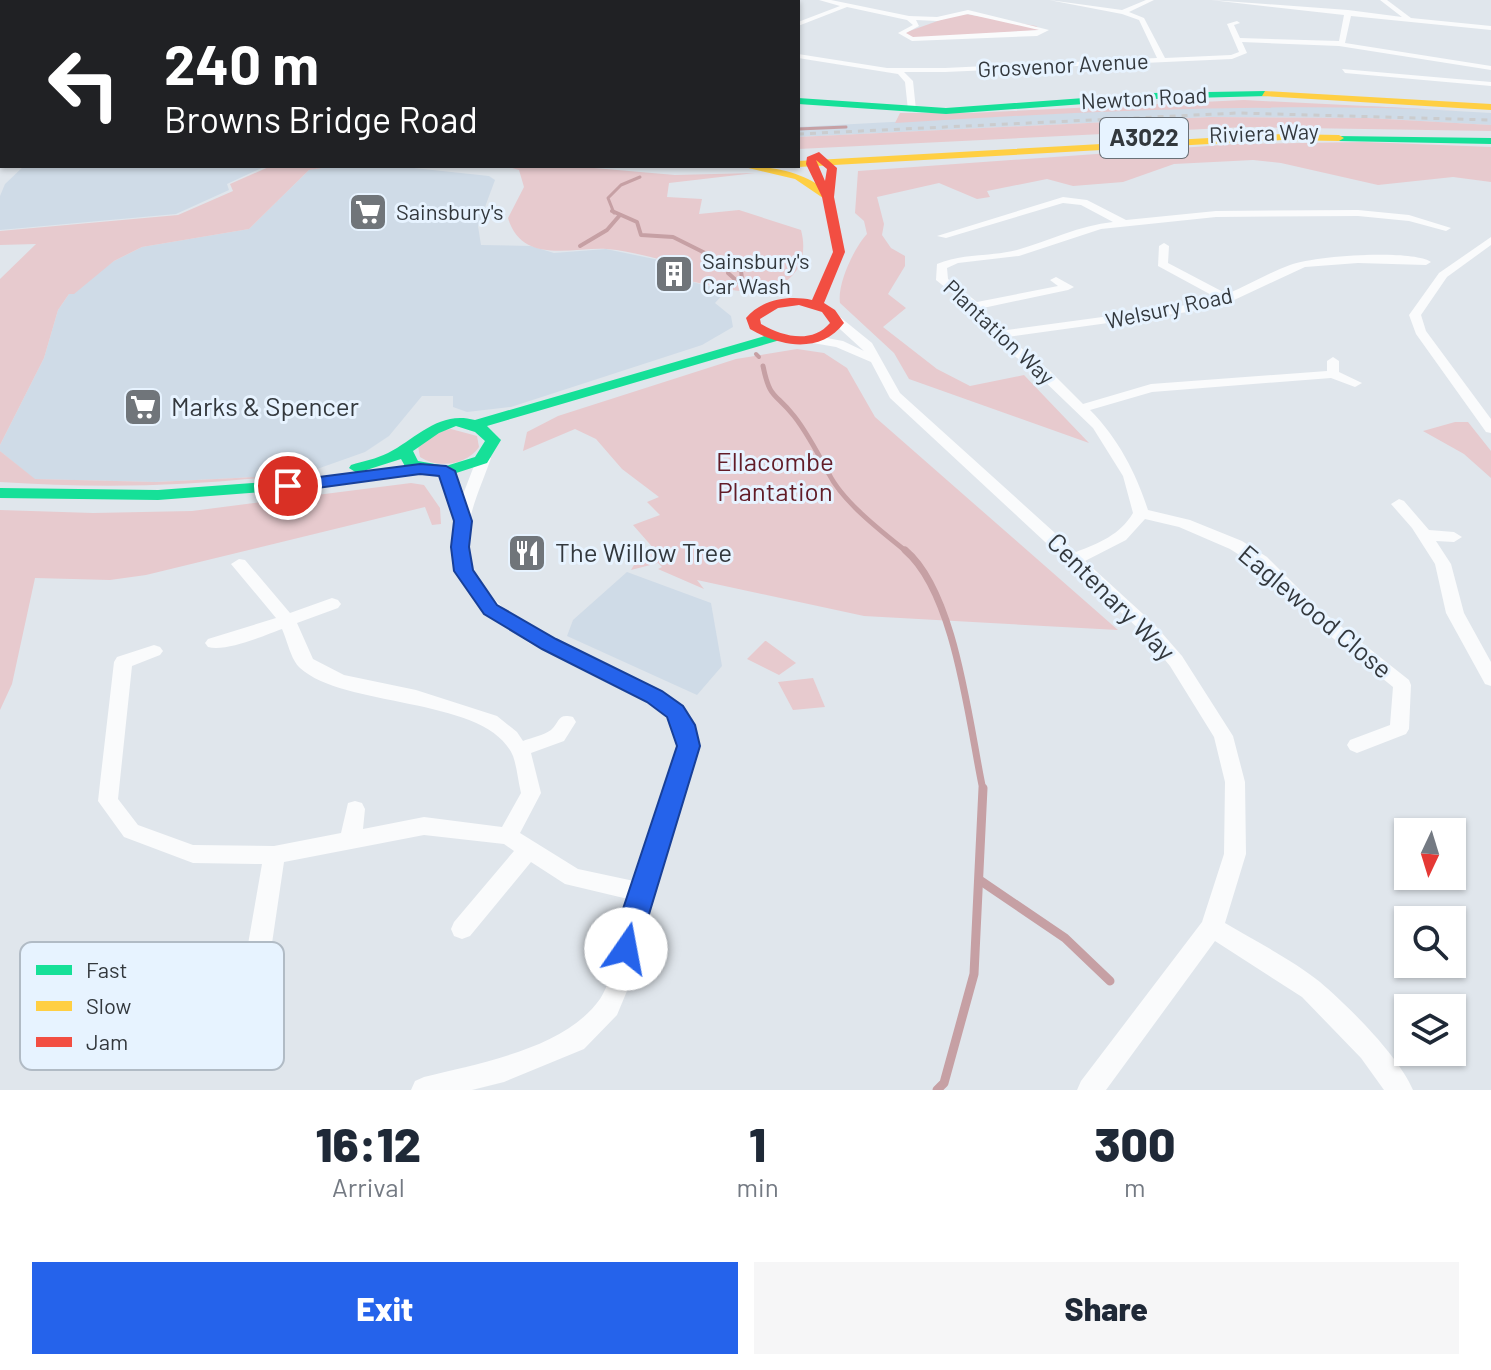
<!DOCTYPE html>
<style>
:root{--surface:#fff;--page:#f6f6f7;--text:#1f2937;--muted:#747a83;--accent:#2563eb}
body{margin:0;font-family:Barlow,sans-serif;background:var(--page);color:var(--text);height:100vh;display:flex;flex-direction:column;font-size:30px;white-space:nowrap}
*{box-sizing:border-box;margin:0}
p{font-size:26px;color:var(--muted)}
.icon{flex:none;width:44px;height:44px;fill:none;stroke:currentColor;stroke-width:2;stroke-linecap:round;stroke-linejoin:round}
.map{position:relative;height:1090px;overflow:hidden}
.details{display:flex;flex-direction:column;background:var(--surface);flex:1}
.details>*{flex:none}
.guide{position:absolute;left:0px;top:0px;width:800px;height:168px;box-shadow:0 2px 6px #0004;background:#202124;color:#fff;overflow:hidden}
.needle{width:52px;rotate:184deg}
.controls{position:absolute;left:1394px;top:818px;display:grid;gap:16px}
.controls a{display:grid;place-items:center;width:72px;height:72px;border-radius:0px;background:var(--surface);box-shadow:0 2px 6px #0004;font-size:40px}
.pin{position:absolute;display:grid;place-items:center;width:68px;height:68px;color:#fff;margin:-34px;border:4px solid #fff;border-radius:50%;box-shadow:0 2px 8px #0007}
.me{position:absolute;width:88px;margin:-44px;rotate:12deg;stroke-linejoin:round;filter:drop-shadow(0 0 6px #0008)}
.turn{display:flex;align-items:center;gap:28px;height:168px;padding:0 32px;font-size:36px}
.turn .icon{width:104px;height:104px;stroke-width:2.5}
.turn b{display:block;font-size:56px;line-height:68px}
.eta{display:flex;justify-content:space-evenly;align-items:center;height:136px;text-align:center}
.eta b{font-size:48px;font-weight:800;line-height:56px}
.action{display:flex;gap:16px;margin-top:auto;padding:16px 32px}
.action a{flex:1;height:92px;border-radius:0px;background:var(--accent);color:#fff;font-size:32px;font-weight:800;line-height:92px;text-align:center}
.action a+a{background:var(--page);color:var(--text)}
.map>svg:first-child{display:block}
.built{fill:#cfdbe7}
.green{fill:#e7cace}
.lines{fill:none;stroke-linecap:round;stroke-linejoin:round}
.stream-far4{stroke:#c6a0a4;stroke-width:3}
.stream-far3{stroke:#c6a0a4;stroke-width:4}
.stream-far2{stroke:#c6a0a4;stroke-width:5}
.stream-far1{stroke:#c6a0a4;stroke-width:7}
.stream{stroke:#c6a0a4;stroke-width:9}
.street{fill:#fafbfc;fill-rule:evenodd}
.fast{fill:#16e098;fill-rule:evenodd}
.slow{fill:#ffcf43;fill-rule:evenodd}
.jam{fill:#f24e42;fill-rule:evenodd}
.rail{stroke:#cbccce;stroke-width:3;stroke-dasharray:6 6;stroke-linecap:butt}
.route{fill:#2563eb;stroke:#184099;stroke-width:2}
.labels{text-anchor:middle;stroke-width:6;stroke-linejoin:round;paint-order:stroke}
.far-street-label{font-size:22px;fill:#33383d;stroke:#e7f3ff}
.far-poi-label{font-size:22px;fill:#33383d;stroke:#e7f3ff;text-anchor:start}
.shield{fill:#e7f3ff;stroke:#697077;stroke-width:2}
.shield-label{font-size:24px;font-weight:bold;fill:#33383d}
.poi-label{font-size:26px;fill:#33383d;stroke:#e7f3ff;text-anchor:start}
.park-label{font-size:26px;fill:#621c27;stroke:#e7f3ff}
.street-label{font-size:26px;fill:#33383d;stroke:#e7f3ff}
.key{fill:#e7f3ff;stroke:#b1bbc5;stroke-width:2}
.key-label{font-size:22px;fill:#33383d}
</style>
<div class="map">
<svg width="1491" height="1090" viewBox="0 0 1491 1090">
<rect width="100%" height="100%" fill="#e0e6ec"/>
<g class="built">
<polygon points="278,0 707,0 270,2"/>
<polygon points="1190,106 1368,106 1491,113 1491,125 1368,118 1211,117 798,137 798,127"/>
<polygon points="24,166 266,166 227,184 229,190 176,214 0,230 0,196 5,184"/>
<polygon points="329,166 395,166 489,176 495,180 478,226 481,245 531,246 554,253 606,249 688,266 689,281 726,291 715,303 731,316 733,327 702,345 511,407 467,412 453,407 453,396 422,396 389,436 365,452 317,469 277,476 155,482 34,479 0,451 0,445 44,358 58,310 69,294 114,261 142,247 249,229 309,170"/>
<polygon points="627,572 711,603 722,666 697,695 567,636 573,620"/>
</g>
<g class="green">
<polygon points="960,13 1036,26 1041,30 921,38 906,37 904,33"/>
<path d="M1244,100l223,11c-191,-9 -380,0 -572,12l5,-10h70z"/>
<polygon points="1211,117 1368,118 1491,125 1491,131 1245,127 798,149 798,137"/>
<path d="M1364,142l127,5v35l-38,-5 -75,8 -97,-22 -28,-3 -79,4 -51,18 -50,4 -26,-7 -60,12 3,6 -13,2 -38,-16 -62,14 7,27 -2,11 9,13 14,8v10l-17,28 18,14 -23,19 54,42 33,17 54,-11 65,68 -180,-64 -15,-26 -54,-50c-3,-19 14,-55 27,-69l-3,-13 -9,-8 3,-42 378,-27z"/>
<polygon points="271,166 329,167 309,170 249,229 142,247 114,261 74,294 69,294 58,310 44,358 0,445 0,279 36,244 0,245 0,231 178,215 233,191 230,184"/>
<path d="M505,166h66l104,9 80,-2 -86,10 -2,14 35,2 -3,15 40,-4 62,20c7,26 -2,50 -31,59 -23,8 -58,-4 -81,-8l-1,-15c-26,-5 -54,-15 -81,-17 -35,-2 -85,16 -99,-31l16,-31 -5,-17z"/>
<polygon points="797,349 824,353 847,368 875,417 1118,630 864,616 697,580 704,589 658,569 662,567 658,563 631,570 641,553 655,550 633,525 660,515 647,502 659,497 622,469 596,439 575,429 523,451 527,432 558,416 736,359"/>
<polygon points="1455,422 1468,422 1491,451 1491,478 1464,454 1423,431"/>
<path d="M451,429l26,7 2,11c-12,18 -41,22 -59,10l-2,-11 22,-15z"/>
<path d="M0,451l35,28 121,3 121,-6c-92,11 -184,12 -277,6z"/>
<polygon points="411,483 424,485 440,508 441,524 432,525 425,507 146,575 110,580 35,578 12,684 0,710 0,510 93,513 192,511"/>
<polygon points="765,641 766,641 796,663 779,675 747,659"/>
<polygon points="813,678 825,707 793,710 778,682"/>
</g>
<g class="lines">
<g class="stream-far4">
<polyline points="798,129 846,127"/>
<polyline points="614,213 608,198 621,185 640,177"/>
</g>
<g class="stream-far3">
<polyline points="612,211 637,222 641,235 673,237 741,271 743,286"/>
<polyline points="580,246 607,230 620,215"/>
<polyline points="729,267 728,273 738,282"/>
<polyline points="756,354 759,357"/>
</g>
<path class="stream-far2" d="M763,366c7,34 12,26 31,50 12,15 26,41 35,58 14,28 53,58 78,78"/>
<path class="stream-far1" d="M905,550c51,43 64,175 78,240"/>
<g class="stream">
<polyline points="981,881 1065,938 1110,981"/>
<polyline points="937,1090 944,1083 974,974 983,788"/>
</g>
<g class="street">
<path d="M819,0h12l78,16 28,1 31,-7 81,20 -12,6 -125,5 -14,-8 15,-8 -6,-5 -60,-13 -49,19v-4l42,-16zM968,14l71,16 -126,7 -7,-4 13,-7 -3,-6 21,1z"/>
<polygon points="1049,0 1122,10 1146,0 1154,0 1129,12 1144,18 1165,58 1231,55 1239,52 1227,24 1237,21 1240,23 1234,25 1240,38 1339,41 1344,15 1211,0 1348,10 1402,17 1380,0 1387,0 1411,18 1491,26 1491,30 1351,16 1345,43 1491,66 1491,70 1339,46 1242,42 1247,53 1232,59 945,72 904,72 913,81 916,110 912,112 908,110 905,82 898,74 798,58 798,54 887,68 945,68 1157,58 1139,20 1122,14"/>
<polygon points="1342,69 1491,82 1491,86 1345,73"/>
<path d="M1063,197l24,3 39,20 90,-9 142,-1 51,5 42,13 -5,3 -37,-10 -51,-5 -142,1 -115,12 -82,27 -61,7 -11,5 1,11 29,23 81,-16 -8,-6 6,-3 18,10 -6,3 -85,18 17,23 176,-24 41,-9 -59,-32 1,-20 5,-3 5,3 -1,17 59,31c21,-9 41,-21 63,-29 24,-9 121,-16 141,-3l-5,3 -68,-2 -53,4 -73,34 -30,9 -195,27 43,34 33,33 68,-20 176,-13v-10l6,-4 6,4v11l23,11 -7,4 -24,-9 -179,14 -62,18c28,28 46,63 58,100l42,10 52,21 25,16 52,52 90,71 2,5 -2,44 -3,5 -49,19 -7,-3 -3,-5 3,-5 40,-15 3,-38 -86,-70 -52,-52 -25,-16 -51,-22 -34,-8 -19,21 -41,21 69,63 28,32 51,80 12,46 1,72 -21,69c30,18 68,37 95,59 29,25 78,73 93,108h-29l-23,-32 -59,-61 -87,-56 -109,149h-29l4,-9 121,-159 22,-68 1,-72 -11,-45 -44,-71 -28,-34 -252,-234 -19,-36 -35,-15 -29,-5 -2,-3 6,-4 32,6 21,10 -34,-31 2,-3h8l32,26 28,50 176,159c23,-9 44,-17 57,-39l-10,-37 -30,-48 -53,-51 -47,-39 -22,-30 -35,-28 1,-16c26,-11 53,-7 80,-14 32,-9 63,-25 96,-28l-32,-17 -18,-2 -117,35 -9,-2z"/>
<polygon points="1491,237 1491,245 1447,277 1421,315 1426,331 1491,419 1491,433 1486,432 1416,334 1409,315 1439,273"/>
<path d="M484,454l7,4c-9,27 -26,59 -23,89 7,65 96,100 148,124 22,10 47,19 64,37 10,10 14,24 18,38l-56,178 -8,50 -17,41 -33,34 -80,33 -32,8h-61l4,-9 9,-4c55,-14 141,-28 176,-78 17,-26 18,-70 28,-100l-63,-15 -34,-22 -61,74 -8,3 -8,-3 -3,-7 3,-7 60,-71 -10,-7 -80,-9 -140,27 -13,88 -4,7 -8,4 -8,-4 -4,-7 15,-86 -69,-1 -69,-26 -26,-36 2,-18 14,-121 3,-5 37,-12 6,2 3,4 -3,4 -28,11 -14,133 20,26 55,20 81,1 67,-13 7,-30 7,-2 7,2 3,6 -2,20 61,-12 78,10 19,-34c-3,-12 -4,-26 -8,-37 -25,-60 -168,-47 -213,-88 -9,-8 -13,-28 -18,-39 -19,7 -56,23 -74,18l-3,-4 3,-4 68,-21 -45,-54 8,-5 6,1 45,53 42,-15 6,2 3,4 -3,4 -41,15 16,36 31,16 72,15 81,26 20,16 6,9c8,-3 21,-6 28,-11 9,-8 6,-17 22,-13l3,5 -12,19 -33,12 10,40 -21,40 58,36 56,12 44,-135 -8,-24 -15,-15 -126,-64 -29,-20 -24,-22 -18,-28 -6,-27 3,-25 -16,-50 7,-4 5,1 11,29 15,-39z"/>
<polygon points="1399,499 1404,501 1429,530 1454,532 1462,537 1454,542 1436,541 1451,564 1464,613 1491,662 1491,686 1485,684 1446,613 1435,564 1412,528 1391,504"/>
</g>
<g class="fast">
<rect x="150" y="0" width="8" height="2"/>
<polygon points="1265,91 1268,96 1152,99 946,114 798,104 798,98 946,108 1152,93"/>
<polygon points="1336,136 1491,138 1491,144 1339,141 1336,140"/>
<path d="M775,333l7,4 -2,3 -293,86 14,14 -14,23 -40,13 -41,-8 -5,-9 -44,14 -8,-5 2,-3c13,-4 25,-6 37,-12 29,-15 51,-43 87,-33zM456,426l19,6 10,9 -10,16 -29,9 -28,-5 -5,-10 26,-18z"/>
<polygon points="307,479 315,484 313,488 158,500 0,498 0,488 158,490"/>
</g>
<g class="slow">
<polygon points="247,0 257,0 259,2 249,2"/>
<polygon points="1265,91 1491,104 1491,110 1262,96"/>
<polygon points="1282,134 1339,135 1344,138 1339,141 1282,140 798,167 794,166 798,166 798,161"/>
<path d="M740,166c34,0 67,6 93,30l-10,2 -28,-19z"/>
<polygon points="420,464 426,466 428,469 426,472 307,489 299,484 307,479"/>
</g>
<path class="jam" d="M819,152l18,16 -3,29 11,55 -21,51 11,7 9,13c-23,31 -64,24 -94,6l-4,-11c16,-19 43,-23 66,-18l21,-48 -11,-55 -16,-33 1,-7zM816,160l11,9 -2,12zM799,305l23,7 8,11c-18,21 -47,14 -69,1l-1,-5 18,-11z"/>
<polyline class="rail" points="798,134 1238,113 1491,120"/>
</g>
<polygon class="route" points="420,464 446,466 455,471 472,521 469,547 473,570 497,605 556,639 662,691 683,706 695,725 700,746 636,957 626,961 617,957 613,949 618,924 677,746 667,717 647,702 542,649 484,614 454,571 451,547 454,521 439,476 420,474 288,492 280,486 288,481"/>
<defs>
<symbol id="supermarket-square" viewBox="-11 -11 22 22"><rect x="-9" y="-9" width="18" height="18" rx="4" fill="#70757a" stroke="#e7f3ff"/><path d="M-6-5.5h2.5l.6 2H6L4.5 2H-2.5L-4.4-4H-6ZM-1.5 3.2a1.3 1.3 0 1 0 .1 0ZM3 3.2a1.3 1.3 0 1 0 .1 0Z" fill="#fff"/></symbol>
<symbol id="building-square" viewBox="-11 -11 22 22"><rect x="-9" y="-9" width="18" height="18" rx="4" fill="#70757a" stroke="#e7f3ff"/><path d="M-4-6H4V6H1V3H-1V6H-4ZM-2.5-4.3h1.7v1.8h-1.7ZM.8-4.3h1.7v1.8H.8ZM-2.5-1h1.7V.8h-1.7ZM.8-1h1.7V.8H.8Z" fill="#fff"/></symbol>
<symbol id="restaurant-square" viewBox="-11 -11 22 22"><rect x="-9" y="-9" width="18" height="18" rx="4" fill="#70757a" stroke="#e7f3ff"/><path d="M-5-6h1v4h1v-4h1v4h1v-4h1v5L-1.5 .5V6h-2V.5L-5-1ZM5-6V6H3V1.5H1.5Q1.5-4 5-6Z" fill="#fff"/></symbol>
</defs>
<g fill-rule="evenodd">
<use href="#supermarket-square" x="346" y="190" width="44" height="44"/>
<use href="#building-square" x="652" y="252" width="44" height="44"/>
<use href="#supermarket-square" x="121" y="385" width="44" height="44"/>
<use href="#restaurant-square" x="505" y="531" width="44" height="44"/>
</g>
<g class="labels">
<g class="far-street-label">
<text transform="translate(1063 65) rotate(-3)" y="8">Grosvenor Avenue</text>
<text transform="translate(1144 98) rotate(-3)" y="8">Newton Road</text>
<text transform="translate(1264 133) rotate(-2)" y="8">Riviera Way</text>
<text transform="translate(1169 308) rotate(-12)" y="8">Welsury Road</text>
<text transform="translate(999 332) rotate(43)" y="8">Plantation Way</text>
</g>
<g class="far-poi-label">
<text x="396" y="220">Sainsbury's</text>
<text x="702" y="269">Sainsbury's<tspan x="702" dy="25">Car Wash</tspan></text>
</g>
<rect class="shield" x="1100" y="118" width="88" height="40" rx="6"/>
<g class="shield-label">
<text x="1144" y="146">A3022</text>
</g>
<g class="poi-label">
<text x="171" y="416">Marks &amp; Spencer</text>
<text x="555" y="562">The Willow Tree</text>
</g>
<g class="park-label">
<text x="775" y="471">Ellacombe<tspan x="775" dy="30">Plantation</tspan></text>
</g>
<g class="street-label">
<text transform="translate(1111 597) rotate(45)" y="9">Centenary Way</text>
<text transform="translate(1315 612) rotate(40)" y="9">Eaglewood Close</text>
</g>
</g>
<rect x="20" y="942" width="264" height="128" rx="12" class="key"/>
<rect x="36" y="965" width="36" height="10" fill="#16e098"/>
<rect x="36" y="1001" width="36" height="10" fill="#ffcf43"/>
<rect x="36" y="1037" width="36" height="10" fill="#f24e42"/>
<g class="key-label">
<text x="86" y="978">Fast</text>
<text x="86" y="1014">Slow</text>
<text x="86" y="1050">Jam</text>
</g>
</svg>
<div class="controls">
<a><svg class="needle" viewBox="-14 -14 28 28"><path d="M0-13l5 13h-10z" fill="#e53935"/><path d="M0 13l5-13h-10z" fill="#747a83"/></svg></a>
<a><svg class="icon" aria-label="search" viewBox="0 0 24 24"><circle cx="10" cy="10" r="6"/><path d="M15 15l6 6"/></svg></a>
<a><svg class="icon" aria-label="layers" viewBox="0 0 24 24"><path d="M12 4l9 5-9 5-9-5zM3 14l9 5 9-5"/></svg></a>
</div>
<div class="pin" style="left:288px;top:486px;background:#d93025"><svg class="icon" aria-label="arrive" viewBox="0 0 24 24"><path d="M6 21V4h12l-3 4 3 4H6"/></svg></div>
<svg class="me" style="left:626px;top:949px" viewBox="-20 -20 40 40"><circle r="19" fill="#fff"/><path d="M0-13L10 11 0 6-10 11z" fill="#2563eb"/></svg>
<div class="guide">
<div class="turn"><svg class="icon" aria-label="left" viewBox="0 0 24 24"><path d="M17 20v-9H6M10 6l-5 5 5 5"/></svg><div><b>240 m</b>Browns Bridge Road</div></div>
</div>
</div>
<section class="details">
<div class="eta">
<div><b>16:12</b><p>Arrival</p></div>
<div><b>1</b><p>min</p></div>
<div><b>300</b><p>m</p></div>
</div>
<div class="action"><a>Exit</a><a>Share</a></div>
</section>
